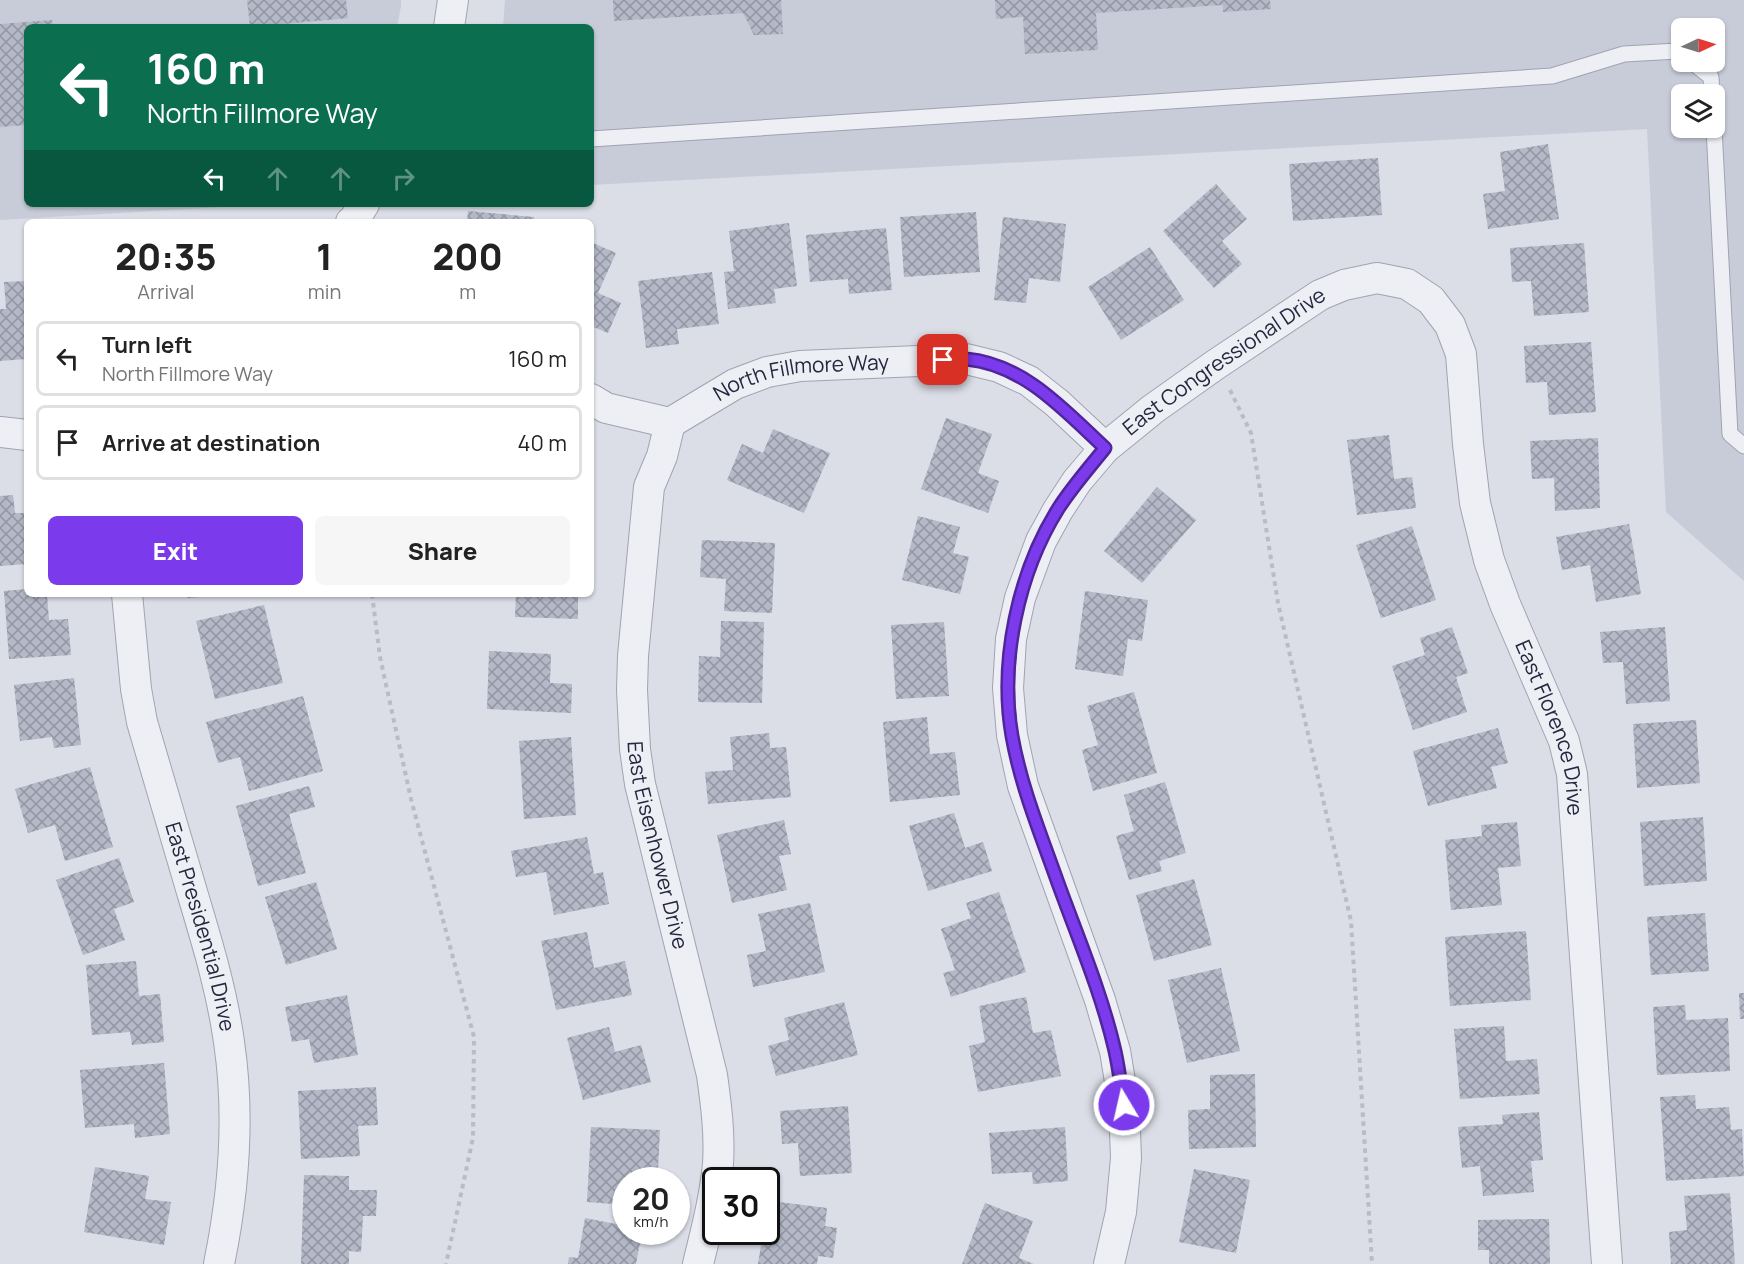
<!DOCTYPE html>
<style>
:root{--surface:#fff;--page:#f6f6f6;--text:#222;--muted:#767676;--line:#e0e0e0;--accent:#7c3aed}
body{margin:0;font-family:Manrope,sans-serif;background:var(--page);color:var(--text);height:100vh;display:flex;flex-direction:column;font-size:22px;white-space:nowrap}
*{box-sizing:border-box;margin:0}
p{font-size:20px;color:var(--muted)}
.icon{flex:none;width:33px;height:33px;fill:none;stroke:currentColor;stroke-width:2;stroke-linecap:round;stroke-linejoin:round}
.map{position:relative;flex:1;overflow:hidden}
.panel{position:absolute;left:24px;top:219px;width:570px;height:378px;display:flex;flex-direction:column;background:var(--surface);border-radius:9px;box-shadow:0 2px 4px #0004}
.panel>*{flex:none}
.hud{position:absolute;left:24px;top:24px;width:570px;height:183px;border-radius:9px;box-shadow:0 2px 4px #0004;background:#0b6e4f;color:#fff;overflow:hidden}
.needle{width:39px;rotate:86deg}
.buttons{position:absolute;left:1671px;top:18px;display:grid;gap:12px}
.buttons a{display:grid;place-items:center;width:54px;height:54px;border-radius:9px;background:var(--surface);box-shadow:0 2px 4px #0004;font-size:30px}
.speed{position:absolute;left:612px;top:1167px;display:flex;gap:12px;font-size:30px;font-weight:700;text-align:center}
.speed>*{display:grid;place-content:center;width:78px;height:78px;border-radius:50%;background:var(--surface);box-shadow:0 2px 4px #0004;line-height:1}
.speed small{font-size:15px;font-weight:400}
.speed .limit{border:3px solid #111;border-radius:9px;background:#fff;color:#111}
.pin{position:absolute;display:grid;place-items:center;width:51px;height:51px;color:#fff;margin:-26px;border-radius:12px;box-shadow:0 3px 9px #0006}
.me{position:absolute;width:66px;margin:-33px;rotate:351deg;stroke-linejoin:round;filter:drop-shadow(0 0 4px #0008)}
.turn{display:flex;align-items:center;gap:21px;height:126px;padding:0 24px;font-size:27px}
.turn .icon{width:78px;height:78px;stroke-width:2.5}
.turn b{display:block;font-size:42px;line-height:51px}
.lanes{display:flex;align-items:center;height:57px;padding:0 24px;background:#0003;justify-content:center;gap:30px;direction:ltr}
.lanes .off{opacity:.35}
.eta{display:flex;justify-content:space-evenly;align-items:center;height:102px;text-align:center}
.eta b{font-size:36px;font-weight:800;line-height:42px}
.cta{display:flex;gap:12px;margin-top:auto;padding:12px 24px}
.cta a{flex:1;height:69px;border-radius:9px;background:var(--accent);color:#fff;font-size:24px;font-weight:800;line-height:69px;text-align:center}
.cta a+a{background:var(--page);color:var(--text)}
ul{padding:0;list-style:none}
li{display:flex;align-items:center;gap:18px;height:75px;margin:0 12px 9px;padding:0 12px;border:3px solid var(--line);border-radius:9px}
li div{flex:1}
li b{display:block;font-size:22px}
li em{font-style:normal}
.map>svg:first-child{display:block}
.built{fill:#c8ccd9;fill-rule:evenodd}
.building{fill:url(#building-cross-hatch)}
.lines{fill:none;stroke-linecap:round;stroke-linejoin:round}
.lane-casing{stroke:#a0a3b1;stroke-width:17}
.street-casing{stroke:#a0a3b1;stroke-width:32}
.path{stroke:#b9bbc5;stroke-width:4;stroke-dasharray:4.5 4.5;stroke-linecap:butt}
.lane{stroke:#eeeff5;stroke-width:15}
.street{stroke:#eeeff5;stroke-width:30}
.route-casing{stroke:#51269a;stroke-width:15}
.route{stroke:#7c3aed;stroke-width:10}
.labels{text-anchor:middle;stroke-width:4.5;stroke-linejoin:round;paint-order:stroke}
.street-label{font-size:21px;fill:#24283e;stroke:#eaecf5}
</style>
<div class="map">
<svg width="1744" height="1264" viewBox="0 0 1744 1264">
<defs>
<pattern id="building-cross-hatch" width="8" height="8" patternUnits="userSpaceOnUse" patternTransform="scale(1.5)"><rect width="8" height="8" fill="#b4b8c7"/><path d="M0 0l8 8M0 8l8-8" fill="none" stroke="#9296a3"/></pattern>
</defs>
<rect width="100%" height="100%" fill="#dbdde7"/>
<g class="built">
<polygon points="0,0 401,0 401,6 397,27 27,27 27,204 272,204 0,220"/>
<path d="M505,0h1239v581l-78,-69 -19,-383 -1056,56v-158h-88zM1682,28h32v34h-32zM1682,94h32v34h-32z"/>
</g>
<g class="building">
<polygon points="247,0 346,0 348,18 250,27"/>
<polygon points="613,0 781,0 783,34 754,35 743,13 614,21"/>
<polygon points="995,0 1270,0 1271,9 1223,12 1223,5 1096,13 1098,50 1025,54 1023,17 996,19"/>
<polygon points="52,20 53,27 27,27 27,125 0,127 0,24"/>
<polygon points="1548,144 1559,219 1488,229 1483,194 1505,191 1500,152"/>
<polygon points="1378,158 1382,215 1293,221 1289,164"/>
<polygon points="1216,184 1247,219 1222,241 1242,264 1214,288 1163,231"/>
<polygon points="468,211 534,217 534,222 467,222"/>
<polygon points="976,212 980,272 904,277 900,217"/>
<polygon points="1003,217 1066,224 1060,282 1029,278 1026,303 994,300"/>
<polygon points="789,223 797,286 774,289 776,303 728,309 724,272 734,271 729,231"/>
<polygon points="886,228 892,290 849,294 848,279 810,282 806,235"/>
<polygon points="591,242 616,253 598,293 621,303 608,333 591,326"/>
<polygon points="1584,243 1589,312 1534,316 1531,281 1512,282 1510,248"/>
<polygon points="1150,247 1184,300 1121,340 1088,287"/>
<polygon points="712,272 719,324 677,329 679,344 646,348 638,281"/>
<polygon points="27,281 27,359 0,361 0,309 6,309 4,282"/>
<polygon points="1591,342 1596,412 1549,415 1547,382 1526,383 1524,346"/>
<polygon points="946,418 992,434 978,473 999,481 988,513 921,489"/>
<polygon points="773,429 830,453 804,513 727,480 742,444 763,453"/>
<polygon points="1389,435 1394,479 1412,477 1416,508 1357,515 1347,440"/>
<polygon points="1598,438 1600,508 1555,511 1554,478 1532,479 1530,441"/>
<polygon points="1157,487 1196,520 1142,583 1104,551"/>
<polygon points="13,495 15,513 27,513 27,564 0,566 0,496"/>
<polygon points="918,516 960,527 953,553 969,557 960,594 902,580"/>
<polygon points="1629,524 1641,594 1596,602 1590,565 1562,570 1556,537"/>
<polygon points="1412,526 1436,600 1381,618 1356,545"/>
<polygon points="702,540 775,543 772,613 724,611 726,579 700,577"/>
<polygon points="27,589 27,594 47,594 49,620 68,619 71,655 9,659 4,591"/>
<polygon points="1085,591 1148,600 1142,641 1128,639 1123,676 1075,669"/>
<polygon points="187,594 214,594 215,596 187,598"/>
<polygon points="516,594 578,594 578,619 515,617"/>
<polygon points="264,605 283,683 215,699 196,621"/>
<polygon points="721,621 764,622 762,703 698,702 699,656 720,657"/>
<polygon points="944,622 949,696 896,699 891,625"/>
<polygon points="1452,627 1468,673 1456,677 1467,712 1413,730 1392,666 1425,655 1420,638"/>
<polygon points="1665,627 1670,701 1626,704 1623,662 1603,663 1600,632"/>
<polygon points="489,651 551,654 550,683 572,684 571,713 487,709"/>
<polygon points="74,678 81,745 54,748 52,737 20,741 14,685"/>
<polygon points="1134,692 1157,773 1093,791 1082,750 1098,745 1087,706"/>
<polygon points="303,696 323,771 249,791 240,757 218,763 206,722"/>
<polygon points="927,717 930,754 955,752 960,795 890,802 883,722"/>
<polygon points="1696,720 1700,783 1637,788 1633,724"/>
<polygon points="1498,728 1508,763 1491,767 1497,788 1428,806 1413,751"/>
<polygon points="769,733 770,748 786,747 791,797 708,804 705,772 733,770 730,737"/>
<polygon points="571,737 576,815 524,819 519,741"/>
<polygon points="90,767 113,847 65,861 55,825 28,833 15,789"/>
<polygon points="1165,782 1186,853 1159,861 1162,871 1129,880 1116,836 1134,831 1124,795"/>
<polygon points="309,786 315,807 289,814 306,873 258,886 236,806"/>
<polygon points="954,813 965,848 983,842 992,871 928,891 909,826"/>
<polygon points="1703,817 1707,881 1644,886 1640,822"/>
<polygon points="784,820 791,854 779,856 787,890 732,903 717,835"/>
<polygon points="1517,822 1521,866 1498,868 1502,905 1451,910 1445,840 1482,836 1481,825"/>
<polygon points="587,837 594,874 603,872 609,904 554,915 546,872 516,877 511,851"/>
<polygon points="119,858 134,902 114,909 125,940 83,955 56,880"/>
<polygon points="1194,879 1212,945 1154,961 1136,895"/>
<polygon points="316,882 337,949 286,965 265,897"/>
<polygon points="999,892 1026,972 951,997 943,973 955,970 941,929 971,918 966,903"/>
<polygon points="810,903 825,972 753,987 747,955 766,951 758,914"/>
<polygon points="1705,913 1709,971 1651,975 1647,917"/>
<polygon points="1526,931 1531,1000 1450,1006 1445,937"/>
<polygon points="587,932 594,968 625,961 632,995 556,1010 541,941"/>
<polygon points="136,961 139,996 160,994 164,1042 132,1045 130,1032 92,1035 86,965"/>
<polygon points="1221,968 1240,1051 1187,1063 1168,980"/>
<polygon points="1739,993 1744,993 1744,1019 1740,1019"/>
<polygon points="347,995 358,1055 314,1063 309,1039 292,1042 285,1007"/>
<polygon points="1026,997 1033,1033 1051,1030 1061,1076 978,1092 969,1046 985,1042 979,1006"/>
<polygon points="844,1002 858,1055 776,1076 768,1046 789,1040 784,1018"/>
<polygon points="1685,1005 1686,1020 1728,1018 1730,1071 1657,1075 1653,1007"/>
<polygon points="1504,1026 1506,1061 1537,1059 1540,1094 1460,1099 1454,1029"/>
<polygon points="609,1027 615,1052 641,1045 651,1082 583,1100 567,1038"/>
<polygon points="164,1063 170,1134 135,1138 134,1124 85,1128 80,1070"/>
<polygon points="1255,1074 1256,1147 1189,1149 1188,1110 1210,1109 1210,1075"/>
<polygon points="376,1087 378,1125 358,1126 360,1156 301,1159 298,1091"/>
<polygon points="1695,1095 1696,1109 1729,1107 1731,1130 1742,1129 1744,1176 1666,1181 1660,1097"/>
<polygon points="848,1106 852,1173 800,1176 798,1143 782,1144 780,1111"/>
<polygon points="1539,1112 1543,1160 1531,1161 1534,1192 1483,1196 1480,1166 1462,1168 1458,1127 1503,1124 1502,1115"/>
<polygon points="591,1127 660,1130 658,1170 640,1169 640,1180 626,1180 626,1205 587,1202"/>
<polygon points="1065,1127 1068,1181 1033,1184 1032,1172 992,1174 989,1133"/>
<polygon points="95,1167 149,1176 145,1199 171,1202 164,1245 84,1232"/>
<polygon points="1194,1169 1250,1180 1236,1253 1179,1242"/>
<polygon points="304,1175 349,1176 349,1190 377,1190 376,1216 363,1216 361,1252 349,1251 349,1264 301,1264"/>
<polygon points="1730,1193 1735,1264 1671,1264 1669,1232 1687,1230 1684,1196"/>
<polygon points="779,1202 827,1208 825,1226 837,1228 833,1258 818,1256 817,1264 758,1264 762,1239 774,1241"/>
<polygon points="985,1203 1033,1221 1019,1258 1034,1264 962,1264"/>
<polygon points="585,1218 626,1226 626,1232 642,1232 636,1264 568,1264 569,1257 578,1258"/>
<polygon points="1549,1219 1550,1264 1489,1264 1489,1250 1478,1250 1478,1220"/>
</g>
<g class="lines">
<defs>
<g id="lane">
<polyline points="1692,62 1711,77 1712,94"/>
<polyline points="1714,128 1730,434 1744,446"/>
<polyline points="591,139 1552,76 1624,54 1678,51 1682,53"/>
</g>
<g id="street">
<polyline points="449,27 453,0"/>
<polyline points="351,222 354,220 364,204"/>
<path id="s1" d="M591,399l15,9 64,15 65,-39 32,-12 33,-6 166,-7 33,8 30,14 28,22 48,45"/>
<path id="s2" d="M670,423l-8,33 -13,31 -16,169 -1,34 3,59 5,35 72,291c4,29 8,59 6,89 -3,33 -12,67 -20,100"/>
<polyline points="0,432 27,435"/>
<path id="s3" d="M127,594l9,95 6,33c17,57 33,113 50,170 15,50 30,99 37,150 11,74 5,149 -10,222"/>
<path id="s4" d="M1109,1264l12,-52 5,-54 -2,-53 -9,-54 -15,-51 -77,-214 -11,-51 -4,-47 3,-49 9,-41 21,-57 17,-31 19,-29 28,-33 48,-39 62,-44 105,-70 24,-10 33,-7 30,6 24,16 19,25 11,29 7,90 7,59 14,57 16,44 59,137 8,33 35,490"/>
</g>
</defs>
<use href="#lane" class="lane-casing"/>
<use href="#street" class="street-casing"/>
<g class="path">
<polyline points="1230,390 1251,433 1278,603 1351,921 1372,1264"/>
<polyline points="372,594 380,657 411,799 474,1037 473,1138 446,1264"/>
</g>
<use href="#lane" class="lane"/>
<use href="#street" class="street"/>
</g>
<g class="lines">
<defs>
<path id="route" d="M943,360c7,0 15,-1 23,-1 58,5 99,52 139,89 -16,20 -33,39 -47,61 -40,64 -59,153 -46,227 9,51 29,99 46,147 20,55 44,111 57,168 4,18 6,36 9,54"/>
</defs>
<use href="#route" class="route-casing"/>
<use href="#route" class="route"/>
</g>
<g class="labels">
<g class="street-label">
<text dy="7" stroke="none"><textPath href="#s4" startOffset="1008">East Congressional Drive</textPath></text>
<text dy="7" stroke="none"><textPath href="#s1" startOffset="226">North Fillmore Way</textPath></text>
<text dy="7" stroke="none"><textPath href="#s4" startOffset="1694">East Florence Drive</textPath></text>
<text dy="7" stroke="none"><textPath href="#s2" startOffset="429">East Eisenhower Drive</textPath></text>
<text dy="7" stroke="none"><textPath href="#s3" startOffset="342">East Presidential Drive</textPath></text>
</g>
</g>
</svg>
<div class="buttons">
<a><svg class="needle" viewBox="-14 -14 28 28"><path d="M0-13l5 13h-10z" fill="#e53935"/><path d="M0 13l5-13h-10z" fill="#767676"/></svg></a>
<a><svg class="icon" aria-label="layers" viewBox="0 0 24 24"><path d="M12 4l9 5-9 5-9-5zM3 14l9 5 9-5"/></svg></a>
</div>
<div class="speed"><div>20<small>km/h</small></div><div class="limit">30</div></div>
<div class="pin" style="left:943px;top:360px;background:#d93025"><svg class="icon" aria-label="arrive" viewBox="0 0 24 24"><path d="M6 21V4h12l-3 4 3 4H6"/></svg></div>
<svg class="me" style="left:1124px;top:1105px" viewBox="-20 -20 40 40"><circle r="17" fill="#7c3aed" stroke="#fff" stroke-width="3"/><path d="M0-11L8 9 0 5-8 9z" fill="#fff"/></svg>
<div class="hud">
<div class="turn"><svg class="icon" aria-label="left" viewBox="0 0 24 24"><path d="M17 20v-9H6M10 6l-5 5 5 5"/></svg><div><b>160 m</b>North Fillmore Way</div></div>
<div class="lanes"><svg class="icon" aria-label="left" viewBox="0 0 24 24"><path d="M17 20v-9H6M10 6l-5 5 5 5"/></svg><svg class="icon off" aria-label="ahead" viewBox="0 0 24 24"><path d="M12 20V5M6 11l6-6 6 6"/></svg><svg class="icon off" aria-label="ahead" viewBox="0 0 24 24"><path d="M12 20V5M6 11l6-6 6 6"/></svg><svg class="icon off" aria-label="right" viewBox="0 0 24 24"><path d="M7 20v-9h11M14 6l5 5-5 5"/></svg></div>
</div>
<section class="panel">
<div class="eta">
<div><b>20:35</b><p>Arrival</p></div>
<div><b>1</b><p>min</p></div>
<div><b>200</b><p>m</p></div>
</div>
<ul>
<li><svg class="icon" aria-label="left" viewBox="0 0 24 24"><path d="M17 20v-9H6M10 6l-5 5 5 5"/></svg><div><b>Turn left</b><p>North Fillmore Way</p></div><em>160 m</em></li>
<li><svg class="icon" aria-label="arrive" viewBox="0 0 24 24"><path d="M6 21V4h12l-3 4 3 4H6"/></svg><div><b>Arrive at destination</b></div><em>40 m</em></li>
</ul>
<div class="cta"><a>Exit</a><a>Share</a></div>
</section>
</div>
